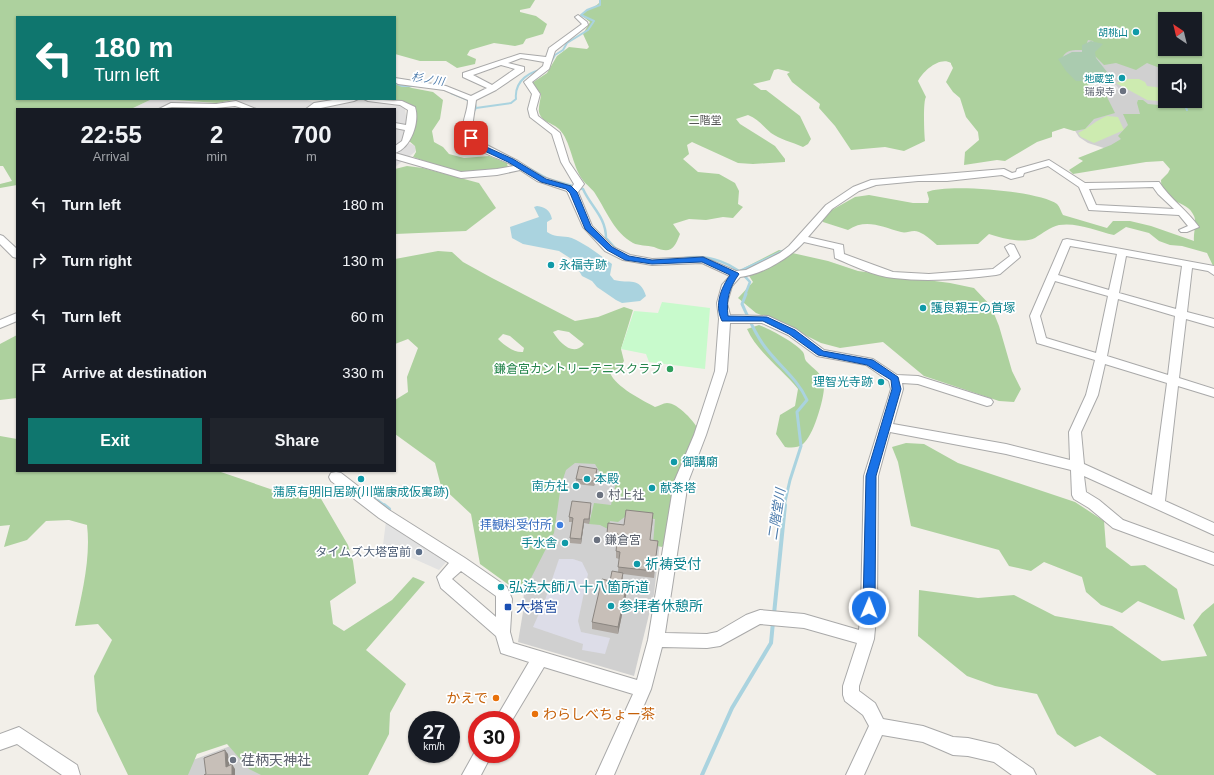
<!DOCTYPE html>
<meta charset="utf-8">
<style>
:root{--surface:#171b24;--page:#20242c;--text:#f1f3f6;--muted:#9ea1a6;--accent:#0f766e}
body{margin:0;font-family:Helvetica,"Noto Sans JP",sans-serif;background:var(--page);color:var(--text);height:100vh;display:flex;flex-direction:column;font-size:15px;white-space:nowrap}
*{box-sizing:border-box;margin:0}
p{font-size:13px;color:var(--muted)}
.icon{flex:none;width:22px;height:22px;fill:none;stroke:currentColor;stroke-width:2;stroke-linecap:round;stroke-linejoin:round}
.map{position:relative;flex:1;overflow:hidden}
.sheet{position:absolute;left:16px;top:108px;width:380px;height:364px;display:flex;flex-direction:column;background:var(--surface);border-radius:0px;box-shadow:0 1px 3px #0004}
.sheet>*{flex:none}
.top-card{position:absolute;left:16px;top:16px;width:380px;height:84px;border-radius:0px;box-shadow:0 1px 3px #0004;background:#0f766e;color:#fff;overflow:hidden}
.needle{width:26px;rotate:325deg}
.controls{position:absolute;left:1158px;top:12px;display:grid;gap:8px}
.controls a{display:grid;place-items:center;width:44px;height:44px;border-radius:0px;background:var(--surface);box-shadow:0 1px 3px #0004;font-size:20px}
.speed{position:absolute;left:408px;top:711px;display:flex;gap:8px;font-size:20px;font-weight:700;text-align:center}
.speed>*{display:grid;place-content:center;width:52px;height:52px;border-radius:50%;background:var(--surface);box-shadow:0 1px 3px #0004;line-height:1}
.speed small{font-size:10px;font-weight:400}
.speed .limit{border:6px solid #d22;background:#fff;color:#111}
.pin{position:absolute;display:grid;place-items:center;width:34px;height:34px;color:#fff;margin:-17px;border-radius:8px;box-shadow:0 2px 6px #0006}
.me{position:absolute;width:44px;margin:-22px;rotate:1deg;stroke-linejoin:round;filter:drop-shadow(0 0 3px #0008)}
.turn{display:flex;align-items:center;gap:14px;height:84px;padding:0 12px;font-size:18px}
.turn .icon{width:52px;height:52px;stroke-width:2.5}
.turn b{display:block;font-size:28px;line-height:34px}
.eta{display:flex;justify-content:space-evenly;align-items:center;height:68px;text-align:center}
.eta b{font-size:24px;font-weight:700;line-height:28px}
.action{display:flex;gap:8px;margin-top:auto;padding:8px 12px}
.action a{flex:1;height:46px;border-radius:0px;background:var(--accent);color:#fff;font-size:16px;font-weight:700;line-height:46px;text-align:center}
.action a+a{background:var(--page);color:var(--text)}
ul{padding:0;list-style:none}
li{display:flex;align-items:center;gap:12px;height:56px;padding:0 12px}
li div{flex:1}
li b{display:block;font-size:15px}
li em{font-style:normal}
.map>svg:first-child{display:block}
.residential{fill:#e0dfdf}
.religious{fill:#d0d0d0}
.grass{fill:#cdebb0}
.forest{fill:#add19e;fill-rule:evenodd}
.cemetery{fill:#aacbaf}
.park{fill:#c8facc}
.parking{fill:#e2e2e2}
.plaza{fill:#dddde8}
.water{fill:#aad3df}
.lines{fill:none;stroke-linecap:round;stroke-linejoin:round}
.stream-far3{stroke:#aad3df;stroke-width:2}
.stream-far2{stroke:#aad3df;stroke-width:2.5}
.stream-far1{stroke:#aad3df;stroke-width:3}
.stream{stroke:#aad3df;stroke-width:4}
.minor-casing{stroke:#a9a9a9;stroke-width:2}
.minor{fill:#fff;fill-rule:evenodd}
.wall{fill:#aba49e}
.shaded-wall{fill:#8b8681}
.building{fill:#c7bfb8;stroke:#8b8681}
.route{fill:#1a73e8;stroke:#114b97}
.culture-dot{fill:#0f9aa8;stroke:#fff;stroke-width:1.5}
.worship-dot{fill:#6b7280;stroke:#fff;stroke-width:1.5}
.leisure-dot{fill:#2e9e5b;stroke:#fff;stroke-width:1.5}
.shop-dot{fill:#3f7fe0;stroke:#fff;stroke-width:1.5}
.service-dot{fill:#5c6f8a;stroke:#fff;stroke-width:1.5}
.transit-dot{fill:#1a4fb4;stroke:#fff;stroke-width:1.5}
.food-dot{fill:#e8710a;stroke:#fff;stroke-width:1.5}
.labels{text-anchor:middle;stroke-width:3.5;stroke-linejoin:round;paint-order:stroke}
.far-culture-label{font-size:10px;fill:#0d838f;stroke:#fff;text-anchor:end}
.far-worship-label{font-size:10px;fill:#5b616d;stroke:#fff;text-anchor:end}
.far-water-label{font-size:11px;font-style:italic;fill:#4a7aab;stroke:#fff}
.far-neighbourhood-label{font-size:11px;fill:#555;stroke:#fff}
.culture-label{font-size:12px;fill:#0d838f;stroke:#fff;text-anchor:start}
.leisure-label{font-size:12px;fill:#27864d;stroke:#fff;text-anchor:end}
.worship-label{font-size:12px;fill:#5b616d;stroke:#fff;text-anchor:start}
.shop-label{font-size:12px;fill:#366cbe;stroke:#fff;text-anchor:end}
.service-label{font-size:12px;fill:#4e5e75;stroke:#fff;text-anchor:end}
.water-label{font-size:13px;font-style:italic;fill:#4a7aab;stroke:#fff}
.near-culture-label{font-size:14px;fill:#0d838f;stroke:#fff;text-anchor:start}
.near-transit-label{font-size:14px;fill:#164399;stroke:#fff;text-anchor:start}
.near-food-label{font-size:14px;fill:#c56008;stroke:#fff;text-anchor:end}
.near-worship-label{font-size:14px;fill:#5b616d;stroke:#fff;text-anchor:start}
</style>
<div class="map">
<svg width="1214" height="775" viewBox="0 0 1214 775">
<rect width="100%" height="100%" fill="#f2efe9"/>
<polygon class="residential" points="152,99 217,103 239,99 304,99 318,104 357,99 393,104 405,107 407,125 404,141 416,146 415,152 395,167 395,109 131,109"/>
<g class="religious">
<polygon points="1080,36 1111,44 1166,71 1165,101 1195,101 1195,79 1213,120 1107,149 1088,143 1079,137 1072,126 1052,52"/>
<polygon points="570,441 663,516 654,594 634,676 518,642 523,612 525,564"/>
<polygon points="233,745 280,775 173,775 193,760"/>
</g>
<g class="grass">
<polygon points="1128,79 1139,79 1145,82 1147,86 1163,88 1165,92 1165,101 1179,101 1180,103 1147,100 1116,83"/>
<path d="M1107,116l11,1 6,13 -30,13 -13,-6 -3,-4c11,-5 18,-13 29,-17z"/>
</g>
<g class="forest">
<polygon points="0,0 535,0 530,8 520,10 520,12 536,16 547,24 543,34 526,39 523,44 515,46 494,43 470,50 467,55 476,59 475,64 457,68 446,61 420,61 395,54 395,17 17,17 17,99 152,99 131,109 17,109 17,185 0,188 0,184 12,181 3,166 0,166"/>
<path d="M599,0h615v268l-7,-15 -25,-7 -12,-1 -11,-4 -10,-8 -23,-6 -12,8c-17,-4 -37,-13 -55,-10 -9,2 -16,8 -24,13 -13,6 -33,0 -46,-4l-11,10 -41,1c-6,-5 -11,-10 -18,-13 -7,-3 -12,2 -18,0 -19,-5 -35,-14 -53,-2l-25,-8v-7l32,-18 14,-2 44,8h15l1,-4 -2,-7c20,-9 113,-1 130,12 3,3 4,8 6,11l44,13 6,-7h17l21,5 43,15c-1,-7 3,-18 0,-25 -7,-18 -33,-10 -33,-36l7,-7 2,-4 -7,-8 -17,1 -73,12 -4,-4 14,-9 -5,-3 33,-13 10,-6 -3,-3 10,-11 -5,-11h17l-3,-11 1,-3h5l5,4 43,4 11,-6 -5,-11 -2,-1v-19h-28l-20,-8 -11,7 -20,-7 -12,2 -11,-11 2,-9 -2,-4 -5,-1 -4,10c-12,0 -18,-1 -23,10l12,15 19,8 6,4 9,10 8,16 -21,6 -9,10 -11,2 -10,-3 -12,4v5l-15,5 -32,19 -8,-1 -33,5 1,-13 14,-12 -1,-8 -12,-15 -6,-19 -7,-6 -7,-10 7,-14 -2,-4v-1c-11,-7 -28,8 -33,18l8,16c-3,4 -2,36 -1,44l-21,10 -19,-4 -34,3 -16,-24 -16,-18 1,-4 -28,-22 -5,-8 3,-2 -12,-3 -4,1 -4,10 -17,4 8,6h5l34,26 11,23 -3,5 -5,3c-11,-5 -24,-8 -32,-14 -8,-7 -13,-14 -23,-18l-12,4 4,5 35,22 10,13v3l-32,2 -15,-1 -46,-21 -5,3 2,9 -6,5 15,13 21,2 16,9 4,8 -1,13 5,3 -10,11 -10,-1 -17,3 -17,-1 -16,5 7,10c-6,16 -10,20 -26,13 -7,-2 -15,-1 -21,-4 -19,-11 -26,-31 -37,-48 -3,-6 -10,-10 -14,-16 -10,-14 -11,-38 -23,-50 -6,-6 -18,-7 -20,-17 -1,-5 2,-13 2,-18l-9,-11 15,-10 10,-17 12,-9 18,2 2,-2 -6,-13 7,-12 -9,-7c6,-6 14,-7 19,-13zM1165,19h30v30h-30z"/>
<polygon points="395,82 412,88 433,92 443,100 440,119 432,131 434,142 443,147 449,154 464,158 489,156 507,163 508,168 474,173 450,170 413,157 416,152 415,146 409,141 413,130 414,113 393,101 382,99 395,99"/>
<polygon points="161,99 239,99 217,103"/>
<polygon points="407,166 423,168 479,183 496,208 466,231 395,234 395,169"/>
<polygon points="779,250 828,261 858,271 950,283 974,288 991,306 999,326 1012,371 1021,389 1014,402 999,401 924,376 883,342 840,348 821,343 783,324 756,313 738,298 753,282 744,268"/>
<path d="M438,251l14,1 11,10 29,16 83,43 23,-4 26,-10 9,3 -12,39 3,12 -4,6 -10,6c6,14 32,27 45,34 4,-1 8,-4 12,-4 11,0 28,19 32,28l-8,19 -9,11 -13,78 -7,8 -9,-2 2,-26 -29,-3 -8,6 -8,-1 -2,8 -8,-4 -11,-1 5,-21 17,2 5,-22 -13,-5 -8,-14 -20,-1 -9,7 -5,15 -7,48 -26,51 -19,1 -29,-21 -9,-50 -30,-28 -6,-23 -40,-29v-34l13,-8 -1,-15 11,-29 -10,-9 -13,5v-85zM558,330l11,2 15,12c-11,13 -24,-1 -31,-12zM503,334l7,2 14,12 -1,4c-9,1 -19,-7 -25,-13z"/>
<path d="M759,325c11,4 37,18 44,27 2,3 1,6 3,9 7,8 17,12 18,24 1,12 -11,52 -21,59 -5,4 -12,4 -18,3l-9,-13 4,-19 15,-9 3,-17c-16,-20 -40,-36 -51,-60z"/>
<polygon points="17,335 17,398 0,400 0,344"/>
<path d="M0,436l17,3v32h201l61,21 41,5 28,48 5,16 3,22 -26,18 3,23 11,7 48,-31 21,-23 12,5 -59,68 40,34 -16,29 -1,21 -21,41h-107l-12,-6 -22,-25 -30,10 -9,21h-60l-31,-64 -3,-35 18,-36 -14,-16 -23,2c7,-32 16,-68 12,-101l-18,-5 -23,1 -19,19 -23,7 6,-22 -10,1z"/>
<polygon points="906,443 924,444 958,463 1075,502 1104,521 1106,547 1131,566 1145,565 1177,589 1185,620 1138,601 1122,613 1101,605 1086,592 1082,577 1044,562 1031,571 1009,566 999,550 911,526 898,462 892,447"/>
<polygon points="919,590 978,598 1014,595 1055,616 1112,626 1162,661 1207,656 1193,625 1202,613 1214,603 1214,775 1157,775 1100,736 1075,747 1057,734 1037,694 995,686 967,676 918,636"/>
</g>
<polygon class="cemetery" points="1091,41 1103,44 1095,52 1096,58 1115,82 1076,81 1066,71 1058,59 1072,52 1082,52 1082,45"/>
<polygon class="park" points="662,302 710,308 705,369 649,362 646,354 621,349 634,311 658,313"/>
<g class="parking">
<polygon points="1100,82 1116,85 1120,90 1099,89 1092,86"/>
<polygon points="386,521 396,529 405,531 449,559 439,570 383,545"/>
</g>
<polygon class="plaza" points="559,559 573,559 582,562 588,574 578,621 581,632 610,638 605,654 582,650 583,644 533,627 545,600"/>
<path class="water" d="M537,206c8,1 13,4 15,13l-5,3v10c7,5 13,4 21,5 13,3 33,19 44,27l-2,11 4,5c15,4 26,-4 32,16l-6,5 -18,2 -6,-3 -19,-13 -5,-6 -10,-5 -9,-16 -14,-9 -36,-7 -11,-6 -2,-11 29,-10 -5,-10z"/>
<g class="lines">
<g class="stream-far3">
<polyline points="395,83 402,86 419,86"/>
<polyline points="451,93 475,103 476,108"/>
<polyline points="1183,101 1187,110"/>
<path d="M473,113l3,-5 35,-5 5,-4c-2,-18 14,-29 31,-30l8,-14 8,-5 4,-7 21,-13 6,-9 -13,-6 6,-5 13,-5v-5"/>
</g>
<g class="stream-far2">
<path d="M507,156l41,23 35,10c8,18 23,28 23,49l10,11"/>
<path d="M685,258c23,-4 50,5 65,24l-5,13"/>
<polyline points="740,271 783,251"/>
</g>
<g class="stream-far1">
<path d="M746,294l-4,10c7,15 13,30 23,43 14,19 32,31 42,53l-10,12 4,34 -11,34 -6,26"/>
<polyline points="366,492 385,506"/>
</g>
<g class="stream">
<polyline points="384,505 389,509"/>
<polyline points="774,614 785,505"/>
<polyline points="702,775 732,708 771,643 773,622"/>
</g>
<defs>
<g id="minor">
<path d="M578,15l9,7 1,3 -33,26 -6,18 -17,13 8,12 -4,15 2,7 22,17 9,29 15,22 -6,8 14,34 21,21 17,8 22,4 51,-2 33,14 10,-1 34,-17 9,-7 37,-41 27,-18 18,-7 133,-11 8,4 4,-1 1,-3 32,-9 36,23 74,-1c11,17 28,28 40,45l-12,5h-6l-2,-2 9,-4 -9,-11 -90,-5 -10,-23 -31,-21 -24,7 -1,3 -12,3 -9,-4 -55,6h-29l-42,4 -17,6 -27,18 -24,28 35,8 1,9 49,18 36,2 64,-5 17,-13 -5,-9 5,-3 4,1 6,12 -20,17 -4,1c-34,4 -68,7 -102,3 -20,-2 -40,-12 -59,-20l-1,-9 -30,-7c-14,16 -43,33 -64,35l-8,9 -5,17 3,12 38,1 28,13 28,21 49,9 24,16 21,1 73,23 2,3 -2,3 -4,1 -69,-22 -16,-1 1,6 -10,35 113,20 64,16 -1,-28 17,-37 9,-35 -58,-17 -7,-27 33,-76 4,-1 147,27v9l-6,-4 -16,-3 -5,44 27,7v8l-28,-8 -7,59 35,11v8l-36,-11 -13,115 49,22v12l-130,-59 2,16 13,8 24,20 91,33v12l-101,-37 -24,-20 -15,-9 -2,-4 -1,-25 -65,-16 -116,-22 -12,44 -1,131 -3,32 -15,47v5l16,12 8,16 40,7 30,11 15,1 30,7 35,24 3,6h-24l-18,-13 -26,-6 -15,-1 -30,-13 -41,-7 -18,40h-18l23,-49 -6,-11 -18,-14 -2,-6v-9l14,-43 -53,-15 -44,-4 -40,22 -13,2 -45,-1 -11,42 -37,86h-18l37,-81 -89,-27 -33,55v-2h-16l34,-58 -28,-9 -5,-17 -55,-48 -4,-11 12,-14 -70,-45 -48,-37 -2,-4 2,-4 5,-1 5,1 48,37 76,48 42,29 5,12 -2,33 3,11 124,37 11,-40 26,-158 20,-47 21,-64 4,-52 -2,-16 5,-18 8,-9 -28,-13 -50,2 -29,-5 -18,-9 -22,-24 -16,-36 -30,-10 -17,-11 -23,5 -36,3 -66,-19v-6l66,19 36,-3 17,-3c-16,-10 -49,-14 -51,-38 0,-9 5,-18 5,-28l-24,-10 -46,-6 -3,-2v-4l51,8 25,10 16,-8 -24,-11v-4l57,-19 26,3 3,-9 33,-24 -7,-7zM521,58l23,4 -1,4 -19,16 8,12 -4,15 2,8 22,17 9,28 13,22 -2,3 -29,-10 -25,-16 -39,-20 -5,-5 -2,-9 4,-27 20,-10 28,-19v-4l-16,-4zM501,65l14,4 -23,16 -19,-10zM1153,187l5,7 16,15 -78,-4 -7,-16zM1070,246l47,8 -8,36 -51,-15zM1126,256l56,10 -6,43 -57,-16zM1055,281l53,15 -12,57 -50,-15 -6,-22zM1118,299l57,17 -7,59 -61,-19zM730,323h32l26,12 29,21 49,9 23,16 2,8 -27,87 -3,131 -2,23 -55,-16 -44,-4 -14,5 -29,17 -10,2 -42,-1 23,-151 18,-47 21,-64zM1105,364l62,19 -15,112 -68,-31 -3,-32 17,-37zM461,571l35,25v21l-44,-38z"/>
<polygon points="339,99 358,99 354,101 316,109 306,109 314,103"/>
<path d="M364,99l38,2 13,6c5,15 -4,41 -20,46v-7l7,-5 3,-11 -10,-2v-5l11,2 2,-15 -8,-5 -32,-4z"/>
<polygon points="236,101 256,109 245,109 235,106 216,108 172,107 159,109 171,103 216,104"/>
<polygon points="0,235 3,236 17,249 17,258 13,257 0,244"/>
<polygon points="17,313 17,321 0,328 0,320"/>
<polygon points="19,727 77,765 80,775 62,775 17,744 0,750 0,734"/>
<polygon points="477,748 477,754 492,754 481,775 462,775"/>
</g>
</defs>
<use href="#minor" class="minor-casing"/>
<use href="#minor" class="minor"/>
</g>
<g class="wall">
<polygon points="597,474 594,486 576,484 576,479"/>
<polygon points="591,508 589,524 584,523 581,544 570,543 570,538 572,522 569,522 569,517"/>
<polygon points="653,520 650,540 658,541 654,578 623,574 623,583 627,591 618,634 592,629 592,622 610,581 618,572 619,559 616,558 616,551 617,542 607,540 607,533 624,525"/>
</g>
<g class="shaded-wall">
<polygon points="597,469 597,474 594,486 594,481"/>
<polygon points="591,503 591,508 589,524 589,519"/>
<polygon points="584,519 584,523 581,544 581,539"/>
<polygon points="627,583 627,591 618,634 618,627"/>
<polygon points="225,750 228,754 230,771 226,767"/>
<polygon points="232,764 235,769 235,775 232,775"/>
</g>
<g class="building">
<polygon points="579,466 597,469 594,481 576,479"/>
<polygon points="572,501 591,503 589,519 584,519 581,539 570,538 573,518 569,517"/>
<polygon points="626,510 653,513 650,540 658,541 654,571 618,567 620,552 616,551 618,534 607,533 608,523 624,525"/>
<polygon points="612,571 623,573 621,583 627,583 618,627 592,622 602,579 610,581"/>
<polygon points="225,750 226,767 232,764 232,775 204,775 206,774 204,758"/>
</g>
<path class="route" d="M469,137h5l8,8 31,14 33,20 25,7 6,6 14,34 21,21 17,9 23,4 51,-3 35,16 1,1c-10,14 -13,26 -11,42l39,1 28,13 28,21 50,9 25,17 3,12 -25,87 -1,132 -2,3 -4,2 -4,-2 -2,-3 3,-132 26,-87 -1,-9 -24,-15 -49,-10 -29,-21 -26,-13h-41c-8,-16 -1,-33 8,-46l-28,-13 -50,2 -27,-4 -18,-10 -22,-21 -15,-36 -4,-4 -25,-7 -33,-20 -30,-14 -9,-8z"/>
<g class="culture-dot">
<circle cx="1136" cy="32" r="4"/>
<circle cx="1122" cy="78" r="4"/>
<circle cx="551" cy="265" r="4"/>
<circle cx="923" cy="308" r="4"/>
<circle cx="881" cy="382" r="4"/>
<circle cx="674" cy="462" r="4"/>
<circle cx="361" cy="479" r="4"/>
<circle cx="587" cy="479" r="4"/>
<circle cx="576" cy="486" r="4"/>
<circle cx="652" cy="488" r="4"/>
<circle cx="565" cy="543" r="4"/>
<circle cx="637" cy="564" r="4"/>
<circle cx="501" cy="587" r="4"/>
<circle cx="611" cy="606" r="4"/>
</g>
<g class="worship-dot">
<circle cx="1123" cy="91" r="4"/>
<circle cx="600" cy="495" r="4"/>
<circle cx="597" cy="540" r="4"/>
<circle cx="233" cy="760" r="4"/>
</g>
<circle class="leisure-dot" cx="670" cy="369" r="4"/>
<circle class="shop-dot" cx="560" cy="525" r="4"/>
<circle class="service-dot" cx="419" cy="552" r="4"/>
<rect class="transit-dot" x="504" y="603" width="8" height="8" rx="2"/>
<g class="food-dot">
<circle cx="496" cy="698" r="4"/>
<circle cx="535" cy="714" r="4"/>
</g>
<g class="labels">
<g class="far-culture-label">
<text x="1128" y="36">胡桃山</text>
<text x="1114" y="82">地蔵堂</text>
</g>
<g class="far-worship-label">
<text x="1115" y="95">瑞泉寺</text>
</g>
<g class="far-water-label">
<text transform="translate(428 79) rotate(9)" y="4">杉ノ川</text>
</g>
<g class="far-neighbourhood-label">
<text x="705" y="124">二階堂</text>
</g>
<g class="culture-label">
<text x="559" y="269">永福寺跡</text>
<text x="931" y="312">護良親王の首塚</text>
<text x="873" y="386" text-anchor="end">理智光寺跡</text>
<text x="682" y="466">御講廟</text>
<text x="595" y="483">本殿</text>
<text x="568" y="490" text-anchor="end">南方社</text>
<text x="660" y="492">献茶塔</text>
<text x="361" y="496" text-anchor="middle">蒲原有明旧居跡(川端康成仮寓跡)</text>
<text x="557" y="547" text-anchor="end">手水舎</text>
</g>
<g class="leisure-label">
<text x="662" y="373">鎌倉宮カントリーテニスクラブ</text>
</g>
<g class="worship-label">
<text x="608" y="499">村上社</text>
<text x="605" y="544">鎌倉宮</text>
</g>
<g class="shop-label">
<text x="552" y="529">拝観料受付所</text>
</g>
<g class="service-label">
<text x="411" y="556">タイムズ大塔宮前</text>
</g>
<g class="water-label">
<text transform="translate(776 514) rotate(-81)" y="5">二階堂川</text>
</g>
<g class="near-culture-label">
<text x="645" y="569">祈祷受付</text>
<text x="509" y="592">弘法大師八十八箇所道</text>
<text x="619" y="611">参拝者休憩所</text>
</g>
<g class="near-transit-label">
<text x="516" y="612">大塔宮</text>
</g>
<g class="near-food-label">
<text x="488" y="703">かえで</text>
<text x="543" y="719" text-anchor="start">わらしべちょー茶</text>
</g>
<g class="near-worship-label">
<text x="241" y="765">荏柄天神社</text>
</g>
</g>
</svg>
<div class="controls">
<a><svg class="needle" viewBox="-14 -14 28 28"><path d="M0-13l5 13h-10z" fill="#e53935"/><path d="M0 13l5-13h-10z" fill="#9ea1a6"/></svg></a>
<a><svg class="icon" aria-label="sound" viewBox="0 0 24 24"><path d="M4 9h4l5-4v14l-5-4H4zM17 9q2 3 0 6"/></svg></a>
</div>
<div class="speed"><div>27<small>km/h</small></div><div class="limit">30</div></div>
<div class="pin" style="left:471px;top:138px;background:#d93025"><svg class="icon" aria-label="arrive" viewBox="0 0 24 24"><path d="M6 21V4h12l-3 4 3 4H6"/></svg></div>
<svg class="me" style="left:869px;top:608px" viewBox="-20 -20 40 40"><circle r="17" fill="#1a73e8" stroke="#fff" stroke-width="3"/><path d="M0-11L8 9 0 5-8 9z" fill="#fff"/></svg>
<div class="top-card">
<div class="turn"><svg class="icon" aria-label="left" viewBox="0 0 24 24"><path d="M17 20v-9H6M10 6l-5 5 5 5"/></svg><div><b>180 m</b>Turn left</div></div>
</div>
<section class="sheet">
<div class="eta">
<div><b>22:55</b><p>Arrival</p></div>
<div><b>2</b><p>min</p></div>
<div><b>700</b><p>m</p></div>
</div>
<ul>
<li><svg class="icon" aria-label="left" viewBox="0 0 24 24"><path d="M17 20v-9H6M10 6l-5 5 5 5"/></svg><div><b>Turn left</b></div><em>180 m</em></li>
<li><svg class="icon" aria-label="right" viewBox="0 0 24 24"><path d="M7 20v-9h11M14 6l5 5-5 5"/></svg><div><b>Turn right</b></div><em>130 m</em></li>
<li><svg class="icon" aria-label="left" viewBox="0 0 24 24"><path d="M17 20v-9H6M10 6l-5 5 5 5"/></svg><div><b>Turn left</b></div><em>60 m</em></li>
<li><svg class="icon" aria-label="arrive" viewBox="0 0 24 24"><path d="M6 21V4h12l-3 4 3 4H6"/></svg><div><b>Arrive at destination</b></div><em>330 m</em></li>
</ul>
<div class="action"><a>Exit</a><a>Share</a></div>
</section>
</div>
